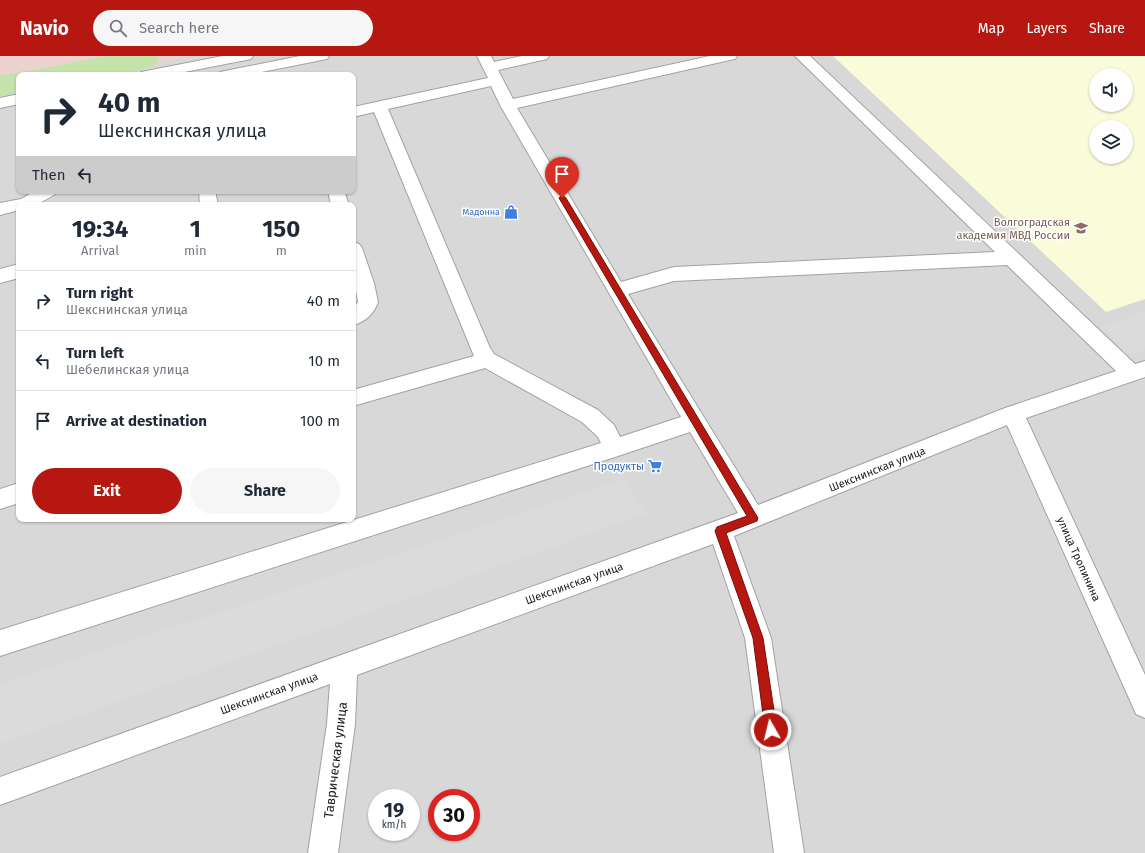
<!DOCTYPE html>
<meta charset="utf-8">
<style>
:root{--surface:#fff;--page:#f6f6f7;--text:#1f2937;--muted:#747a83;--line:#e0e1e3;--accent:#b61710}
body{margin:0;font-family:"Fira Sans",sans-serif;background:var(--page);color:var(--text);height:100vh;display:flex;flex-direction:column;font-size:15px;white-space:nowrap}
*{box-sizing:border-box;margin:0}
p{font-size:13px;color:var(--muted)}
.icon{flex:none;width:22px;height:22px;fill:none;stroke:currentColor;stroke-width:2;stroke-linecap:round;stroke-linejoin:round}
.map{position:relative;flex:1;overflow:hidden}
.sheet{position:absolute;left:16px;top:146px;width:340px;height:320px;display:flex;flex-direction:column;background:var(--surface);border-radius:8px;box-shadow:0 1px 3px #0004}
.sheet>*{flex:none}
.guide{position:absolute;left:16px;top:16px;width:340px;height:122px;border-radius:8px;box-shadow:0 1px 3px #0004;background:#fff;color:var(--text);overflow:hidden}
.buttons{position:absolute;left:1089px;top:12px;display:grid;gap:8px}
.buttons a{display:grid;place-items:center;width:44px;height:44px;border-radius:50%;background:var(--surface);box-shadow:0 1px 3px #0004;font-size:20px}
.speed{position:absolute;left:368px;top:733px;display:flex;gap:8px;font-size:20px;font-weight:700;text-align:center}
.speed>*{display:grid;place-content:center;width:52px;height:52px;border-radius:50%;background:var(--surface);box-shadow:0 1px 3px #0004;line-height:1}
.speed small{font-size:10px;font-weight:400}
.speed .limit{border:6px solid #d22;background:#fff;color:#111}
.pin{position:absolute;display:grid;place-items:center;width:34px;height:34px;color:#fff;margin:-41px -17px;border-radius:50% 50% 50% 0;rotate:-45deg;box-shadow:0 0 4px #0007}
.pin .icon{rotate:45deg}
.me{position:absolute;width:44px;margin:-22px;rotate:352deg;stroke-linejoin:round;filter:drop-shadow(0 0 3px #0008)}
.turn{display:flex;align-items:center;gap:14px;height:84px;padding:0 16px;font-size:18px}
.turn .icon{width:52px;height:52px;stroke-width:2.5}
.turn b{display:block;font-size:28px;line-height:34px}
.then{display:flex;align-items:center;height:38px;padding:0 16px;background:#0003;gap:8px;font-size:15px}
.eta{display:flex;justify-content:space-evenly;align-items:center;height:68px;text-align:center}
.eta b{font-size:24px;font-weight:700;line-height:28px}
.action{display:flex;gap:8px;margin-top:auto;padding:8px 16px}
.action a{flex:1;height:46px;border-radius:24px;background:var(--accent);color:#fff;font-size:16px;font-weight:700;line-height:46px;text-align:center}
.action a+a{background:var(--page);color:var(--text)}
ul{padding:0;list-style:none}
li{display:flex;align-items:center;gap:12px;height:60px;padding:0 16px;border-top:1px solid var(--line)}
li div{flex:1}
li b{display:block;font-size:15px}
li em{font-style:normal}
header{display:flex;align-items:center;gap:24px;box-sizing:border-box;height:56px;padding:0 20px;background:var(--accent);color:#fff}
header strong{font-size:19px}
nav{display:flex;gap:22px;margin-inline-start:auto;font-size:14px}
.search{width:280px;height:36px;background:var(--page);display:flex;align-items:center;gap:10px;box-sizing:border-box;padding:0 14px;border-radius:22px;color:var(--muted);font-size:15px}
.map>svg:first-child{display:block}
.residential{fill:#d9d8d8;fill-rule:evenodd}
.commercial{fill:#ecd3d0}
.education{fill:#fafcd9;fill-rule:evenodd}
.grass{fill:#c3e3aa}
.parking{fill:#dbdbdb}
.lines{fill:none;stroke-linecap:round;stroke-linejoin:round}
.minor-casing{stroke:#a2a2a2;stroke-width:2}
.minor{fill:#fff;fill-rule:evenodd}
.route{fill:#b61710;stroke:#760f0a}
.labels{text-anchor:middle;stroke-width:3;stroke-linejoin:round;paint-order:stroke}
.far-shop-label{font-size:9px;fill:#366cbe;stroke:#fff;text-anchor:end}
.education-label{font-size:11px;fill:#785e54;stroke:#fff;text-anchor:end}
.shop-label{font-size:11px;fill:#366cbe;stroke:#fff;text-anchor:end}
.street-label{font-size:11px;fill:#1b1b1b;stroke:#fff}
.near-street-label{font-size:13px;fill:#1b1b1b;stroke:#fff}
</style>
<header>
<strong>Navio</strong>
<div class="search"><svg class="icon" aria-label="search" viewBox="0 0 24 24"><circle cx="10" cy="10" r="6"/><path d="M15 15l6 6"/></svg>Search here</div>
<nav><a>Map</a><a>Layers</a><a>Share</a></nav>
</header>
<div class="map">
<svg width="1145" height="797" viewBox="0 0 1145 797">
<rect width="100%" height="100%" fill="#ebe8e1"/>
<path class="residential" d="M0,0h1145v797h-1145zM19,19h334v116h-334zM1096,19h30v30h-30zM1096,71h30v30h-30zM19,149h334v314h-334zM377,742h34v34h-34zM437,742h34v34h-34z"/>
<polygon class="commercial" points="0,0 192,0 92,19 19,19 0,37"/>
<path class="education" d="M833,0h312v243l-39,13zM1096,19h30v30h-30zM1096,71h30v30h-30z"/>
<path class="grass" d="M109,0h50l-2,8c-36,17 -97,11 -138,11v18l-19,3v-20z"/>
<g class="parking">
<polygon points="1145,255 1145,293 1130,299 1101,271"/>
<polygon points="626,423 645,458 0,688 0,628"/>
</g>
<g class="lines">
<defs>
<g id="minor">
<polygon points="223,0 253,0 251,3 246,4 169,19 139,19 141,16 146,15"/>
<polygon points="300,0 329,0 327,3 247,19 218,19 220,16"/>
<path d="M477,0h14l3,6 28,-6h27l-2,3 -49,11 15,29 197,-43h27l-2,3 -5,1 -213,48 104,174 53,-15 321,-15 -200,-196h15l325,308 10,-3v16l-119,41 119,257v43l-9,-4 -129,-289 -273,111 37,102 33,215h-30l-29,-215 -32,-94 -356,131 -2,49 -17,129h-30l19,-129 3,-40 -330,121v-28l738,-264 -48,-81 -75,25 -615,199v-26l601,-187 -3,-6 -16,-15 -97,-54 -132,38v-16l121,-34 -100,-244 -21,5v-10l135,-29zM491,30l9,19 181,312 -61,20 -6,-12 -16,-15 -104,-56 -4,-6 -102,-239zM1007,209l109,106 -111,37 -247,97 -130,-211 46,-13z"/>
<polygon points="19,38 19,48 0,52 0,42"/>
<polygon points="35,135 56,135 54,139 36,149 19,149 19,154 0,159 0,147 21,143"/>
<polygon points="199,135 215,135 218,149 200,149"/>
<polygon points="328,135 344,135 349,149 331,149"/>
<path d="M353,186l6,2 3,4 12,35 4,19c-4,12 -13,20 -25,23v-17l5,-6 -5,-27z"/>
<polygon points="19,208 19,222 0,227 0,213"/>
<polygon points="19,427 19,447 0,453 0,433"/>
</g>
</defs>
<use href="#minor" class="minor-casing"/>
<use href="#minor" class="minor"/>
</g>
<polygon class="route" points="562,139 566,142 758,462 757,465 726,477 763,582 777,674 775,678 771,680 767,678 765,674 753,582 715,475 717,471 747,460 559,142"/>
<defs>
<symbol id="shop-bare" viewBox="-9 -9 18 18"><path d="M-5-2.5h2.3a2.7 3.5 0 0 1 5.4 0H5L5.5 6h-11ZM-1.5-2.5h3a1.5 2.3 0 0 0-3 0Z" fill="#3f7fe0" stroke="#fff" stroke-width="2.5" paint-order="stroke"/></symbol>
<symbol id="university-bare" viewBox="-9 -9 18 18"><path d="M0-5L7-2L0 1L-7-2ZM-4 1L0 2.5L4 1V4Q0 6-4 4Z" fill="#8d6e63" stroke="#fff" stroke-width="2.5" paint-order="stroke"/></symbol>
<symbol id="supermarket-bare" viewBox="-9 -9 18 18"><path d="M-6-5.5h2.5l.6 2H6L4.5 2H-2.5L-4.4-4H-6ZM-1.5 3.2a1.3 1.3 0 1 0 .1 0ZM3 3.2a1.3 1.3 0 1 0 .1 0Z" fill="#3f7fe0" stroke="#fff" stroke-width="2.5" paint-order="stroke"/></symbol>
</defs>
<g fill-rule="evenodd">
<use href="#shop-bare" x="501" y="146" width="20" height="20"/>
<use href="#university-bare" x="1071" y="162" width="20" height="20"/>
<use href="#supermarket-bare" x="645" y="400" width="20" height="20"/>
</g>
<g class="labels">
<g class="far-shop-label">
<text x="500" y="159">Мадонна</text>
</g>
<g class="education-label">
<text x="1070" y="170">Волгоградская<tspan x="1070" dy="13">академия МВД России</tspan></text>
</g>
<g class="shop-label">
<text x="644" y="414">Продукты</text>
</g>
<g class="street-label">
<text transform="translate(877 413) rotate(-22)" y="4">Шекснинская улица</text>
<text transform="translate(1079 503) rotate(66)" y="4">улица Тропинина</text>
<text transform="translate(574 527) rotate(-20)" y="4">Шекснинская улица</text>
<text transform="translate(269 637) rotate(-20)" y="4">Шекснинская улица</text>
</g>
<g class="near-street-label">
<text transform="translate(335 704) rotate(-83)" y="5">Таврическая улица</text>
</g>
</g>
</svg>
<div class="buttons">
<a><svg class="icon" aria-label="sound" viewBox="0 0 24 24"><path d="M4 9h4l5-4v14l-5-4H4zM17 9q2 3 0 6"/></svg></a>
<a><svg class="icon" aria-label="layers" viewBox="0 0 24 24"><path d="M12 4l9 5-9 5-9-5zM3 14l9 5 9-5"/></svg></a>
</div>
<div class="speed"><div>19<small>km/h</small></div><div class="limit">30</div></div>
<div class="pin" style="left:562px;top:142px;background:#d93025"><svg class="icon" aria-label="arrive" viewBox="0 0 24 24"><path d="M6 21V4h12l-3 4 3 4H6"/></svg></div>
<svg class="me" style="left:771px;top:674px" viewBox="-20 -20 40 40"><circle r="17" fill="#b61710" stroke="#fff" stroke-width="3"/><path d="M0-11L8 9 0 5-8 9z" fill="#fff"/></svg>
<div class="guide">
<div class="turn"><svg class="icon" aria-label="right" viewBox="0 0 24 24"><path d="M7 20v-9h11M14 6l5 5-5 5"/></svg><div><b>40 m</b>Шекснинская улица</div></div>
<div class="then">Then<svg class="icon" aria-label="left" viewBox="0 0 24 24"><path d="M17 20v-9H6M10 6l-5 5 5 5"/></svg></div>
</div>
<section class="sheet">
<div class="eta">
<div><b>19:34</b><p>Arrival</p></div>
<div><b>1</b><p>min</p></div>
<div><b>150</b><p>m</p></div>
</div>
<ul>
<li><svg class="icon" aria-label="right" viewBox="0 0 24 24"><path d="M7 20v-9h11M14 6l5 5-5 5"/></svg><div><b>Turn right</b><p>Шекснинская улица</p></div><em>40 m</em></li>
<li><svg class="icon" aria-label="left" viewBox="0 0 24 24"><path d="M17 20v-9H6M10 6l-5 5 5 5"/></svg><div><b>Turn left</b><p>Шебелинская улица</p></div><em>10 m</em></li>
<li><svg class="icon" aria-label="arrive" viewBox="0 0 24 24"><path d="M6 21V4h12l-3 4 3 4H6"/></svg><div><b>Arrive at destination</b></div><em>100 m</em></li>
</ul>
<div class="action"><a>Exit</a><a>Share</a></div>
</section>
</div>
